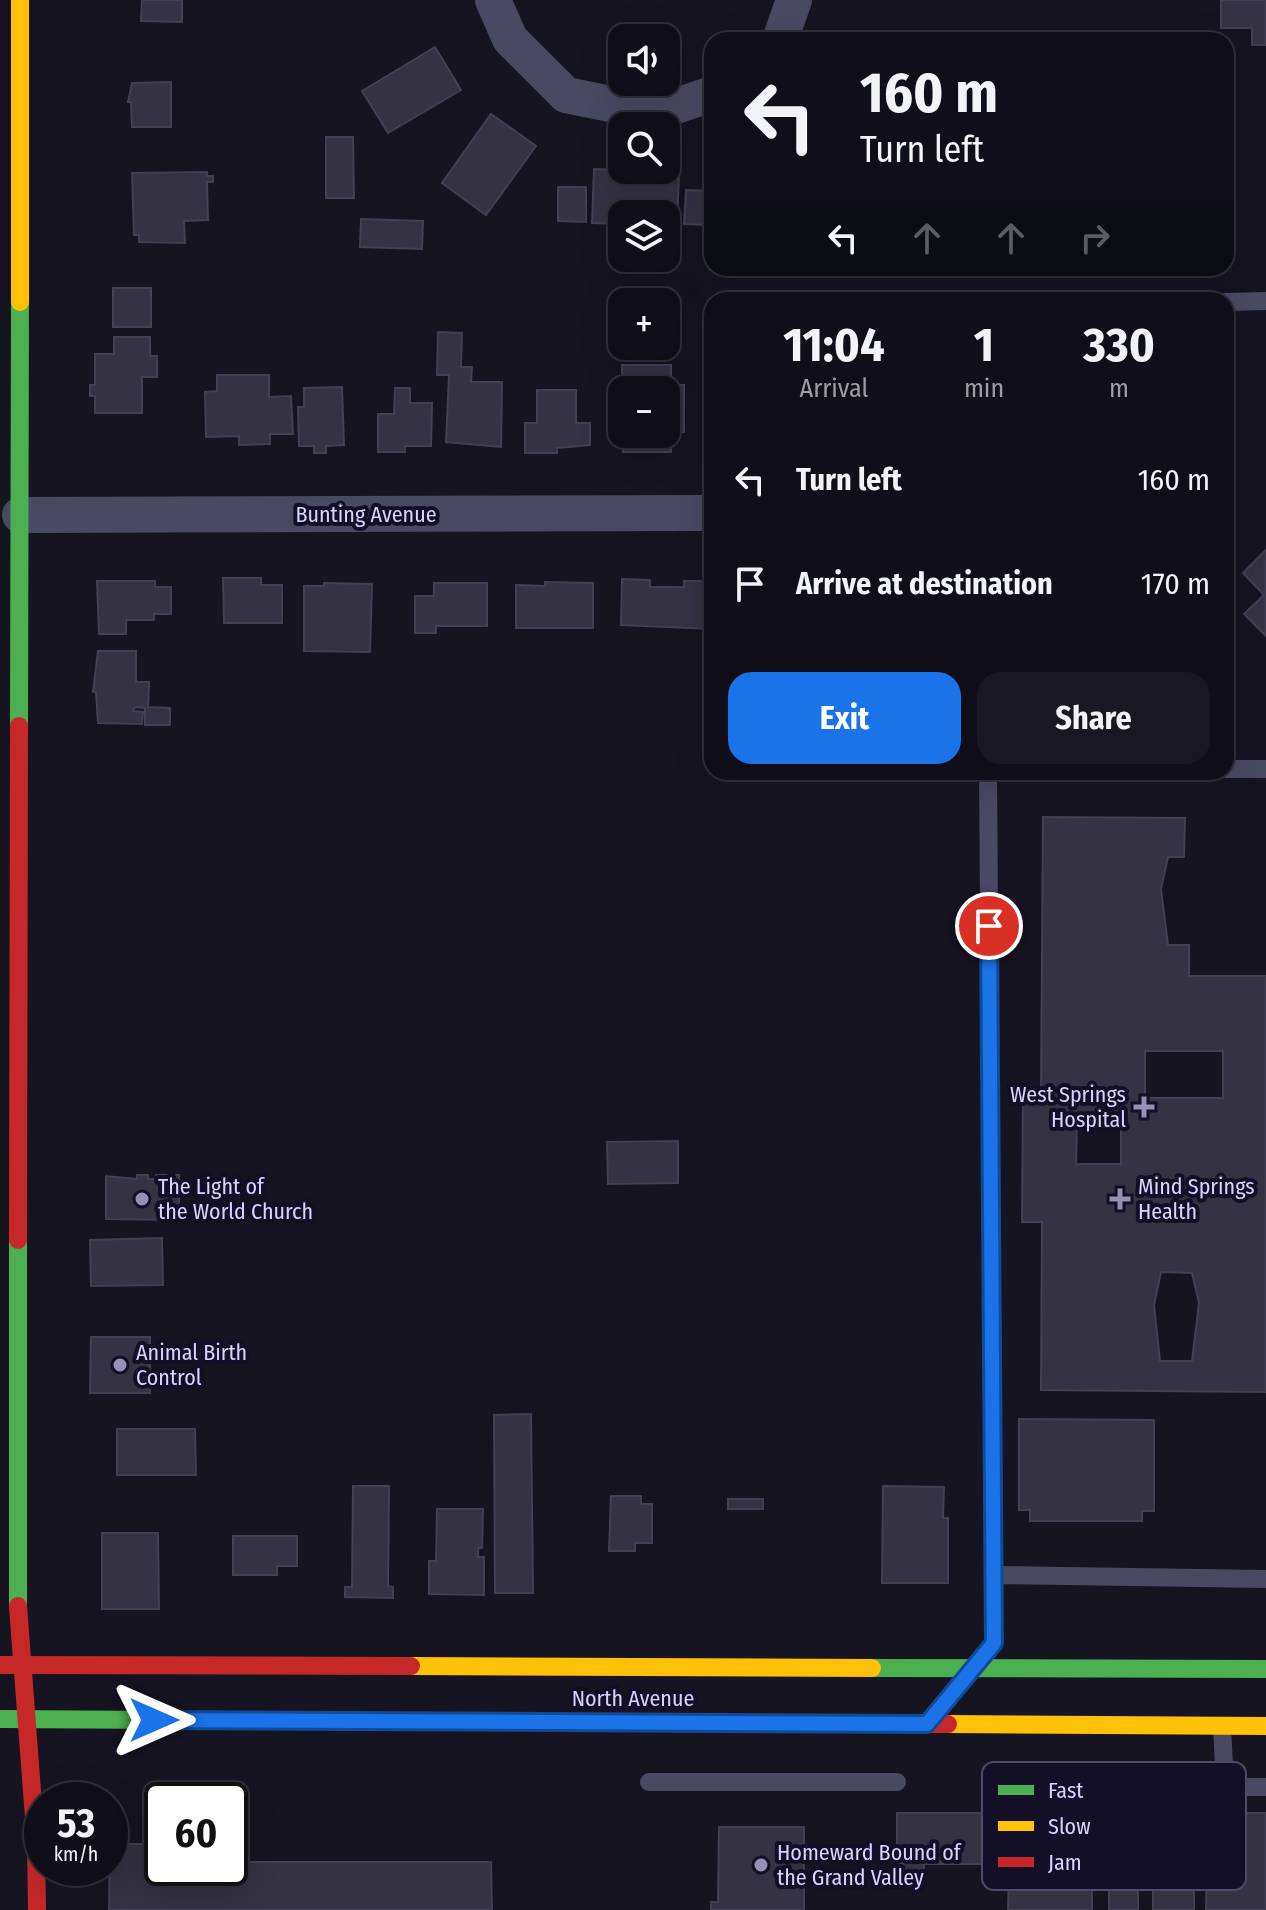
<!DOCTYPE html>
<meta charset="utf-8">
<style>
:root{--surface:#100f19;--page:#191822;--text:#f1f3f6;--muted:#9c9ca2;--line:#302f38;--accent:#1a73e8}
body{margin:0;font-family:"Fira Sans Condensed",sans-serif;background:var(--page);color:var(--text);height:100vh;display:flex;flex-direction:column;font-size:30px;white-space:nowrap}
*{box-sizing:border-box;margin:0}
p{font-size:26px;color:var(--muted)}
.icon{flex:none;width:44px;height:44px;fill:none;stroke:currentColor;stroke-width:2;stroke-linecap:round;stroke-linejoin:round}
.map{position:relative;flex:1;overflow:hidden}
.side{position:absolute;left:704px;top:292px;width:530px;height:488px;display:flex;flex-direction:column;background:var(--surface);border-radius:24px;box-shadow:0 8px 32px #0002,0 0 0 2px var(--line)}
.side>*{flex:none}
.banner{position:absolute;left:704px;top:32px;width:530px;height:244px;border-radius:24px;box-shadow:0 8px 32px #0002,0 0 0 2px var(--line);background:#100f19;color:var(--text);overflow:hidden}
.fabs{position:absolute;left:608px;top:24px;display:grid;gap:16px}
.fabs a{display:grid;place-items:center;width:72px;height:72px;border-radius:16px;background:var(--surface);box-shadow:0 8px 32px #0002,0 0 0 2px var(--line);font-size:40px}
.speed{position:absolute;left:24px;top:1782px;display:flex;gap:16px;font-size:40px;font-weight:700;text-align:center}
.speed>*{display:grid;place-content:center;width:104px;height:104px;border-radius:50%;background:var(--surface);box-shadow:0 8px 32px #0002,0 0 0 2px var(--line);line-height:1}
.speed small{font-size:20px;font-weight:400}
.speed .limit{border:4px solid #111;border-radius:12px;background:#fff;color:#111}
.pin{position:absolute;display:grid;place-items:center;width:68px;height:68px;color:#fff;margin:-34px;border:4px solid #fff;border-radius:50%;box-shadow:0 2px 8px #0007}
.me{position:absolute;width:88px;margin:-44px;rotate:90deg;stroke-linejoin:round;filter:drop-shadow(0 0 6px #0008)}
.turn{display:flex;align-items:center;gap:28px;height:168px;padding:0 24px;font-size:36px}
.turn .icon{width:104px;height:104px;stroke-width:2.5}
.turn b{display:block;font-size:56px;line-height:68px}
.lanes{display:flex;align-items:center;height:76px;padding:0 24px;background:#0003;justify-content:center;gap:40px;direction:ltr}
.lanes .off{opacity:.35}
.eta{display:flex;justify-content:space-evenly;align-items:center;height:136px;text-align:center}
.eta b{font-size:48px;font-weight:700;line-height:56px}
.action{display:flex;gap:16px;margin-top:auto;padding:16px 24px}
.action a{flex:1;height:92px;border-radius:24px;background:var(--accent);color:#fff;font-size:32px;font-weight:700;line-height:92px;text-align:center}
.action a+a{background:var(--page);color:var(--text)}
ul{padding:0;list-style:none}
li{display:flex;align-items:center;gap:24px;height:104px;padding:0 24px}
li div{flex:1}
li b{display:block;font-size:30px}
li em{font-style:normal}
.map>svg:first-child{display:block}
.building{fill:#343243;stroke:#433f54;stroke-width:2;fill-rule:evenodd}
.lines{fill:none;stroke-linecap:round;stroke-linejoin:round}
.lane{stroke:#4a4962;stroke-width:18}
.street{stroke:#4a4962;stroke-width:36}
.fast{stroke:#4caf50;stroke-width:18}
.slow{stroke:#ffc107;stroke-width:18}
.jam{stroke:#c62828;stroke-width:18}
.route-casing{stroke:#114b97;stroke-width:20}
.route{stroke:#1a73e8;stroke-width:14}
.poi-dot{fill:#9591b1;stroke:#130f26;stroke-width:3}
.labels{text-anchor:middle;stroke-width:8;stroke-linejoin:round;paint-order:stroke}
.street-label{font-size:22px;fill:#d9d4ff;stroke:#130f26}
.poi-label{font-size:22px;fill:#d9d4ff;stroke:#130f26;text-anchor:start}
.key{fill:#130f26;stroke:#4e4a67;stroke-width:2}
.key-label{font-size:22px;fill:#d9d4ff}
</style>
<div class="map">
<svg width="1266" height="1910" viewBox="0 0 1266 1910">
<rect width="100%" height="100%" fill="#161421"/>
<g class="building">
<polygon points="142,0 182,0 182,22 141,21"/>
<polygon points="1221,0 1266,0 1266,45 1252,45 1252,28 1221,28"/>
<polygon points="435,47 461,90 388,133 362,91"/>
<polygon points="171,82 171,127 132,127 131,102 128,102 132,83"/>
<polygon points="491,114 536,146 486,215 442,183"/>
<polygon points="326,137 353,137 354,198 326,198"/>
<polygon points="594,169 679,172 677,226 666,226 666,214 622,214 622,224 592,223"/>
<polygon points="207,172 207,176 213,176 213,182 207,182 208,220 184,221 185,243 139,242 139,235 134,235 132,173"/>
<polygon points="558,187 586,187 586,222 558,221"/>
<polygon points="686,190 712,191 712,225 684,224"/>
<polygon points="361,219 423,221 422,249 360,247"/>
<rect x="113" y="288" width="38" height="39"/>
<polygon points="438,332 462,333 461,367 472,367 471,382 502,382 501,447 446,442 449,375 437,375"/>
<polygon points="114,337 150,337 150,356 157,356 157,377 142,377 142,413 95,413 95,396 90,396 90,385 95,385 95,354 114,354"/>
<polygon points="622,365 671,365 671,385 684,385 684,432 671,432 671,452 623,452 623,434 666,434 666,390 622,390"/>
<polygon points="217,375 269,375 269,397 291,396 293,434 270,434 270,444 239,445 239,436 206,437 205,392 217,391"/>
<polygon points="342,387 344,445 326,446 326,453 314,453 314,446 299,446 298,407 304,407 304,388"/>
<polygon points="395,388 410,388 410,403 432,403 431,446 405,446 405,452 378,452 378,414 394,414"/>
<polygon points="537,390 576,390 576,423 590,423 590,445 557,448 557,453 525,453 525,423 537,423"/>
<polygon points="1266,550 1266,636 1244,614 1264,595 1243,573"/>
<polygon points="223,578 261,578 261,585 282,585 282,623 224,623"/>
<polygon points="622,579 650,580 650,587 684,587 684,581 712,581 712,629 621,625"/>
<polygon points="97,581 155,581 155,587 171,587 171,614 154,614 154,620 126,620 126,634 99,634"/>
<polygon points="545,582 593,583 593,628 516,628 516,585 545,586"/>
<polygon points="324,583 372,584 370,652 304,651 304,586 324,586"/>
<polygon points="434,583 487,583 487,626 436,626 436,633 415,633 415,596 434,596"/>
<polygon points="98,651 136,651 136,682 149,682 148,707 170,708 170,725 145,725 145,708 135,707 133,711 143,712 142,724 98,723 96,692 93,692"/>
<path d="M1043,817l142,1 -1,39h-16l-7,32 7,56h21v31h77v416l-225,-2 1,-168h-20l1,-129h18zM1145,1051h78v47h-78zM1077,1115l44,1v48h-45zM1161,1272l31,1 7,30 -7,58h-32l-6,-56z"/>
<polygon points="678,1141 678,1183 608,1184 607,1142"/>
<polygon points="137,1175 148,1175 148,1179 156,1179 156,1175 179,1175 179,1220 106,1219 106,1176 137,1179"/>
<polygon points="162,1238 163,1285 91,1286 90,1240"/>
<polygon points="91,1337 150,1337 150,1393 90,1393"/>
<polygon points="531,1414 533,1593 495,1593 494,1415"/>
<polygon points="1019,1419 1154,1420 1154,1511 1142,1511 1142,1521 1030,1521 1030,1510 1019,1510"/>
<polygon points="117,1429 195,1429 196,1475 117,1475"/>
<polygon points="353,1486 389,1486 388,1586 393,1587 393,1598 345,1597 345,1587 352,1587"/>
<polygon points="883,1486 944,1487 943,1518 948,1518 948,1583 882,1583"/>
<polygon points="611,1496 641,1496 641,1504 652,1504 652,1543 635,1543 635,1551 609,1551"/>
<rect x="728" y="1499" width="35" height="10"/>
<polygon points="437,1509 483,1509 482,1548 478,1548 478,1557 484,1557 484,1595 429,1594 429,1561 436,1561"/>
<polygon points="102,1533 158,1533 159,1609 102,1609"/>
<polygon points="233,1536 297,1536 297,1566 277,1566 277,1575 233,1575"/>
<polygon points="897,1813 987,1813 987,1864 924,1864 924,1873 903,1873 903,1863 897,1863"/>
<polygon points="1208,1813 1266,1813 1266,1910 1206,1910"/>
<polygon points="1109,1816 1194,1816 1194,1910 1153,1910 1153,1889 1138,1889 1138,1910 1109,1910"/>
<polygon points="719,1827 804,1827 804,1910 711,1910 711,1902 718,1902"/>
<polygon points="1010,1832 1092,1832 1092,1910 1008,1910"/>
<polygon points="110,1844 162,1844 162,1868 230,1868 230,1862 491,1862 492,1910 109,1910"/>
</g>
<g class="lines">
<g class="lane">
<polyline points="1226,302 1266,301"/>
<polyline points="1226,769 1266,769"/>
<polyline points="988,772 994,1575"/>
<polyline points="977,1663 994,1643 994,1575 1266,1579"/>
<polyline points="1222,1726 1225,1787 1266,1787"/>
<polyline points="649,1782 897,1782"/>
</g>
<g class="street">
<polyline points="493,0 510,39 566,95 655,113 712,94"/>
<polyline points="780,40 794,0"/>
<polyline points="20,515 712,513"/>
</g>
<g class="fast">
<polyline points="19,726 20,302"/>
<polyline points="18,1606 18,1240"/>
<polyline points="872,1668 1266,1669"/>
<polyline points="0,1719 705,1723"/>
</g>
<g class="slow">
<polyline points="20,302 20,0"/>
<polyline points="411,1666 872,1668"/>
<polyline points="948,1724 1266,1726"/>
</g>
<g class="jam">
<polyline points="18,1240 19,726"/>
<polyline points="18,1606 36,1844 37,1910"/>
<polyline points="0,1665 411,1666"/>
<polyline points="705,1723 948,1724"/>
</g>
</g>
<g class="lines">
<defs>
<polyline id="route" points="154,1720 927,1724 994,1643 989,926"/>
</defs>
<use href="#route" class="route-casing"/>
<use href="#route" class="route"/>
</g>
<g class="poi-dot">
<path d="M1140 1095h8v8h8v8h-8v8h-8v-8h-8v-8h8z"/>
<circle cx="142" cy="1199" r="8"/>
<path d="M1116 1187h8v8h8v8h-8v8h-8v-8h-8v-8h8z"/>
<circle cx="120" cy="1365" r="8"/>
<circle cx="761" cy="1865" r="8"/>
</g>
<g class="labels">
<g class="street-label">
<text x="366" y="522">Bunting Avenue</text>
<text x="633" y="1706">North Avenue</text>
</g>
<g class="poi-label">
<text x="1126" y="1102" text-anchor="end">West Springs<tspan x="1126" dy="25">Hospital</tspan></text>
<text x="158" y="1194">The Light of<tspan x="158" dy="25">the World Church</tspan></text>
<text x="1138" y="1194">Mind Springs<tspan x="1138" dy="25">Health</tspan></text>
<text x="136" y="1360">Animal Birth<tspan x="136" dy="25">Control</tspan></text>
<text x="777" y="1860">Homeward Bound of<tspan x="777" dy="25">the Grand Valley</tspan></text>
</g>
</g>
<rect x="982" y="1762" width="264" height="128" rx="12" class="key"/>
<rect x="998" y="1785" width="36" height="10" fill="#4caf50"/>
<rect x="998" y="1821" width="36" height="10" fill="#ffc107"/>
<rect x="998" y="1857" width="36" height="10" fill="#c62828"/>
<g class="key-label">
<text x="1048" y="1798">Fast</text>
<text x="1048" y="1834">Slow</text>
<text x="1048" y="1870">Jam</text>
</g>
</svg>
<div class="fabs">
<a><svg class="icon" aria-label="sound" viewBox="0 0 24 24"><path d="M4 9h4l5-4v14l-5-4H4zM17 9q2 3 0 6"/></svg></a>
<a><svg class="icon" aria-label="search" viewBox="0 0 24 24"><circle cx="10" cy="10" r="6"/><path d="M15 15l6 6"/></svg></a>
<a><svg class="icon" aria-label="layers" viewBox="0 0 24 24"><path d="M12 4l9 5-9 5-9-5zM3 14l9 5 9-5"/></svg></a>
<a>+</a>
<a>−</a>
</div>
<div class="speed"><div>53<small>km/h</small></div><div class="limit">60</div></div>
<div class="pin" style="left:989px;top:926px;background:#d93025"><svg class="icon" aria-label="arrive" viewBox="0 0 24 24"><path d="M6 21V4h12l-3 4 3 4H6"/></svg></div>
<svg class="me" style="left:154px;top:1720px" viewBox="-20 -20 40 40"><path d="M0-17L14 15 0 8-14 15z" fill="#1a73e8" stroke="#fff" stroke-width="4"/></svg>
<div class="banner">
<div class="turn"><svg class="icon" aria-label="left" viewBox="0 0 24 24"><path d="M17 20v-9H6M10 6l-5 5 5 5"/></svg><div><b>160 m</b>Turn left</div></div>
<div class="lanes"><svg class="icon" aria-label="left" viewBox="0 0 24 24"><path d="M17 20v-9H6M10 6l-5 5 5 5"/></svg><svg class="icon off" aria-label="ahead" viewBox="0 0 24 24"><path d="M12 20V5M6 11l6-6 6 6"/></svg><svg class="icon off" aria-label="ahead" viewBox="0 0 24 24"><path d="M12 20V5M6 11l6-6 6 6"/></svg><svg class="icon off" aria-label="right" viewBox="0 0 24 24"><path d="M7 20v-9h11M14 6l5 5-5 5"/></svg></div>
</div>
<section class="side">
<div class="eta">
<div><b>11:04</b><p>Arrival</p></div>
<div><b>1</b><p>min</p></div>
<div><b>330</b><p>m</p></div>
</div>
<ul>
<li><svg class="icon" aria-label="left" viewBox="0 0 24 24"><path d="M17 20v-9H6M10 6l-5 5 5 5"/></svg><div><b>Turn left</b></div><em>160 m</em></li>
<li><svg class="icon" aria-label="arrive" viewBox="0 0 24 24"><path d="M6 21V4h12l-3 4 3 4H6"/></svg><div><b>Arrive at destination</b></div><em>170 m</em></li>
</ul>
<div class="action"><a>Exit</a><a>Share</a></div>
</section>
</div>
